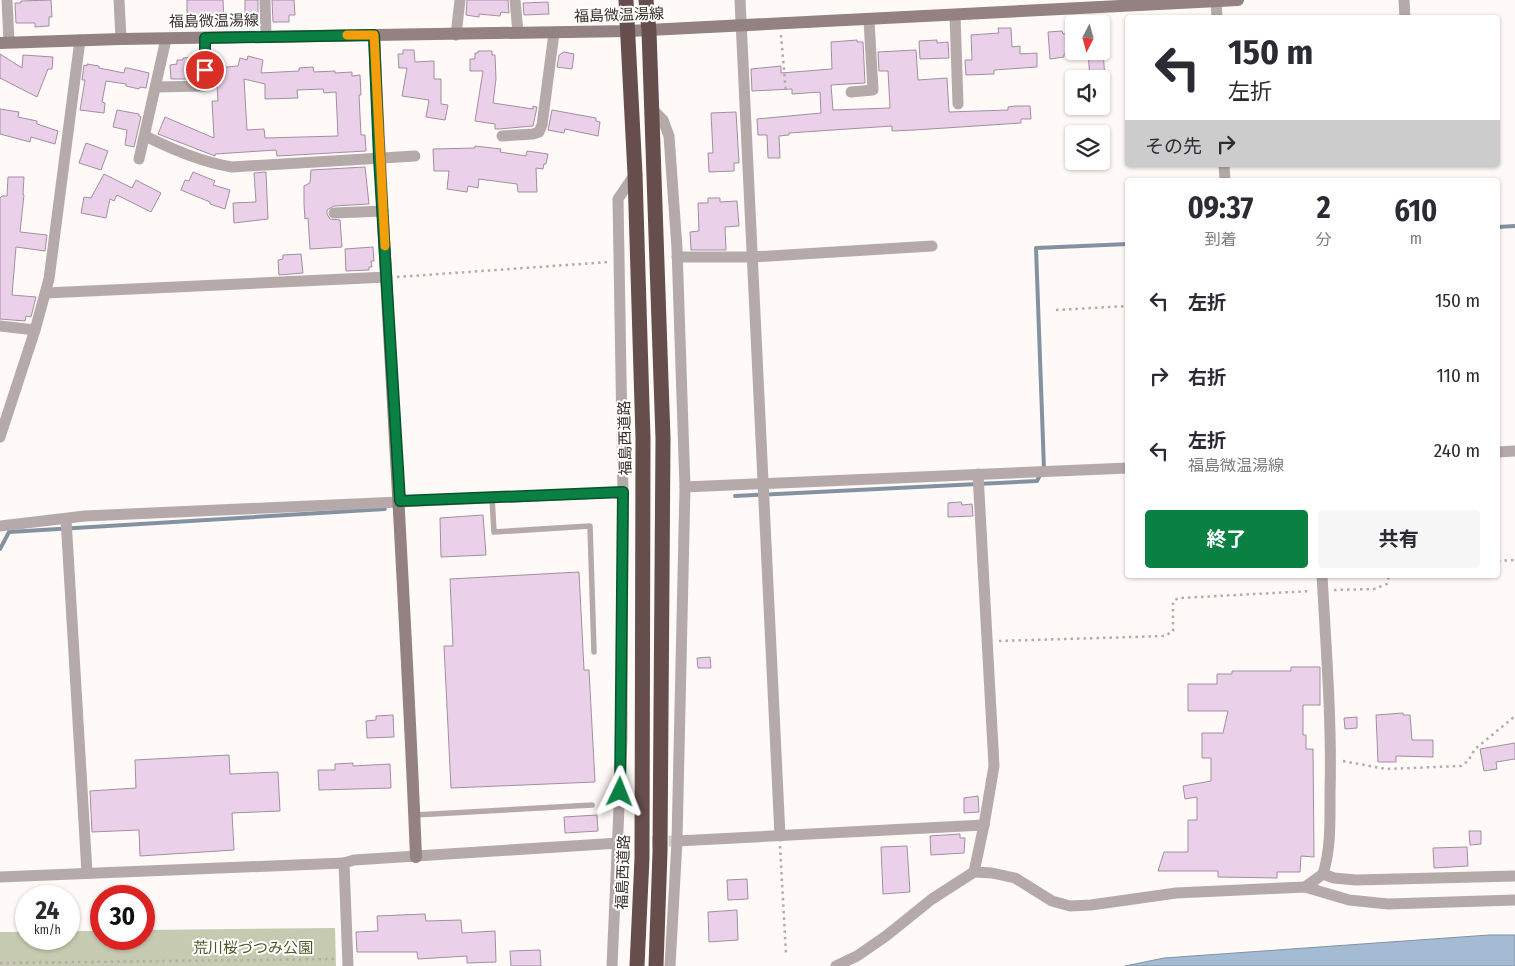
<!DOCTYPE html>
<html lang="ja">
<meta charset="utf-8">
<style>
:root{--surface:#fff;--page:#f7f7f7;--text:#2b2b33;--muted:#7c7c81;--accent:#0b8043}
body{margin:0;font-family:"Fira Sans Condensed","Noto Sans JP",sans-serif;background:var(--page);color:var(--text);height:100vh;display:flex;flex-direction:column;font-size:19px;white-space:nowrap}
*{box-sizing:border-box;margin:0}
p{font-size:16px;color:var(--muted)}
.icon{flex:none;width:28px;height:28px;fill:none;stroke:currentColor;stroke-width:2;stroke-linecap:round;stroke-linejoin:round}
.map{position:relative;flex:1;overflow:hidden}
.drawer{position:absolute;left:1125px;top:178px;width:375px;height:400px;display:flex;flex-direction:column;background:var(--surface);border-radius:5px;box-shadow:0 1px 4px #0004}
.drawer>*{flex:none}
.hud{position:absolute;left:1125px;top:15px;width:375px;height:152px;border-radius:5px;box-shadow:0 1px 4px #0004;background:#fff;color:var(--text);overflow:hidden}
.needle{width:32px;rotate:186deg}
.buttons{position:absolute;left:1065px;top:15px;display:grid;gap:10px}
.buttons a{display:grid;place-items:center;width:45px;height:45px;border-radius:5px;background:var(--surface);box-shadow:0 1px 4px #0004;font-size:25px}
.speed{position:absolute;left:15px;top:885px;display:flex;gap:10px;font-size:25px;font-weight:700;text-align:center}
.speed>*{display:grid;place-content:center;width:65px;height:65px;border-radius:50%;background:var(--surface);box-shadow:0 1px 4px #0004;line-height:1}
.speed small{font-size:12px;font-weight:400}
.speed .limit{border:8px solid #d22;background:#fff;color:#111}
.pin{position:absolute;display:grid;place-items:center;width:42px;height:42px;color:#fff;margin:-21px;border:2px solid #fff;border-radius:50%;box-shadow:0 1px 5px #0007}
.me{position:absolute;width:55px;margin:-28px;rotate:2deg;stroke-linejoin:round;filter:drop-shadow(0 0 4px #0008)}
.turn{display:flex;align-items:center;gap:18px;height:105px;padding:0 20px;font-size:22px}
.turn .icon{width:65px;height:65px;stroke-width:2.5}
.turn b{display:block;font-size:35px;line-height:42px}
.then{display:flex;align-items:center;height:48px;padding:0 20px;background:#0003;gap:10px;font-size:19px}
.eta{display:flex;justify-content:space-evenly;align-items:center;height:85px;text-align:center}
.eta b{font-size:30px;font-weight:700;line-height:35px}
.primary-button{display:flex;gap:10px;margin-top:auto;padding:10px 20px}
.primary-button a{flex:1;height:58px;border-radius:5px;background:var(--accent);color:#fff;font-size:20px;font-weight:700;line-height:58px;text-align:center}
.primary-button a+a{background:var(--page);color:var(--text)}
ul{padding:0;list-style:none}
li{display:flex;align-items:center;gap:15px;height:75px;padding:0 20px}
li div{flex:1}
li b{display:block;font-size:19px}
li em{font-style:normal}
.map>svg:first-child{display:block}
.green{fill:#c6cab1}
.water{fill:#a3bcd4;stroke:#8392a1}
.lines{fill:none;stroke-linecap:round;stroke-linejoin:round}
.stream{stroke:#8392a1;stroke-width:4}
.building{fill:#ebd0e9;stroke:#a18f9f;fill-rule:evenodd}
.street-tunnel{stroke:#d7d1ce;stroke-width:11;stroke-dasharray:11 5.5;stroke-linecap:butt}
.path{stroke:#b3ada9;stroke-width:2.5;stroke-dasharray:2.5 4;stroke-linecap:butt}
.lane{stroke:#b6a9a9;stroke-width:5.5}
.street{stroke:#b6a9a9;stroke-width:11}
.secondary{stroke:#938281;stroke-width:12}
.highway{stroke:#664e4d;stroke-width:15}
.route-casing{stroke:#07532c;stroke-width:12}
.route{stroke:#0b8043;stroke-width:9}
.slow{stroke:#f59e0b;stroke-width:9}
.labels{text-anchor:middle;stroke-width:4;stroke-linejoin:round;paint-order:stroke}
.street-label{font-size:15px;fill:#372f29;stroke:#fff}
.park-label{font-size:15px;fill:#505623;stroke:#fff}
</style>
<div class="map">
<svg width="1515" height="966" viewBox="0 0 1515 966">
<rect width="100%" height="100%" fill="#fffaf7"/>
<polygon class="green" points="335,928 336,966 0,966 0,932 26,932 26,939 69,939 69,931 101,931 101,939 144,939 144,930"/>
<polygon class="water" points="1489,935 1515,935 1515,966 1125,966 1164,958"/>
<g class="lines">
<g class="stream">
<polyline points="1498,227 1515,226"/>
<polyline points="1044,469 1036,248 1128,244"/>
<polyline points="735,496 1037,481 1040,475"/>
<polyline points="0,549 9,532 385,509"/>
</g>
</g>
<g class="building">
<polygon points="51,0 52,17 49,17 49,26 35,27 35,23 16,23 15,3 21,3 21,1"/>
<polygon points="187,0 223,0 224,24 198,25 198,22 187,22"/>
<rect x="245" y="0" width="13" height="24"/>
<polygon points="272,0 294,0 295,15 289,15 289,22 273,22"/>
<polygon points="467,0 508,0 509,13 501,12 500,16 479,14 479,17 466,15"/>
<polygon points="548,2 549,14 524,15 523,3"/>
<polygon points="998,28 1011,28 1012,47 1020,46 1020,54 1037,53 1037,67 994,70 994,74 966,75 965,60 972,60 971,35 999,33"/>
<polygon points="1062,31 1063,34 1074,33 1074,53 1064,54 1064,57 1050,59 1048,32"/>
<polygon points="857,40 857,42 863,42 865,83 831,85 833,110 890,108 888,71 879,71 878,52 916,50 918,80 947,78 949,112 1008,110 1008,107 1015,106 1030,106 1031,119 1021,119 1021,123 915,130 892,131 892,126 789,133 789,135 779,136 780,158 768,158 767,135 758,135 757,119 821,113 820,92 792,94 792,89 752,91 751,69 781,66 781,73 832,69 831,42"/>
<polygon points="937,40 937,43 948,42 949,58 920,59 919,41"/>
<polygon points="403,50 414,50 415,62 434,61 434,79 441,79 441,104 448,105 445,120 426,117 429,100 402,96 407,68 399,68 398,54 403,54"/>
<polygon points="478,51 492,51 492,55 495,55 496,79 493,103 533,109 533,106 537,107 533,126 499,129 495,129 495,124 475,121 483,71 470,71 470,59 475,59 475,53 478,53"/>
<polygon points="1088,51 1103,51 1105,79 1090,79"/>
<polygon points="564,52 574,54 572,69 557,67 559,55"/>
<polygon points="0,54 22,68 23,55 53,57 52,69 48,69 37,97 0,78"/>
<path d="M248,56l15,4 -2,13 38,-2v-3l14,-1 1,5 21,-1v2l17,-1v4l8,-1 1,20h-2l2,40h4l1,16 -89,5 -1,-6 -61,4v2l-57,-22 7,-17 49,21 -2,-37h6l-2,-33 22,-2 2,-8 7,2zM244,79l21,5v15l33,-1 -1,-8 26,-1 1,4 12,-1 2,44 -73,2 -1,-9 -17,1z"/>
<polygon points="198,57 198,76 195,79 171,79 170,65 177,64 177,60 183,60 183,58"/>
<polygon points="87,64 99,66 99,68 124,73 125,68 128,68 149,73 146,88 140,87 139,89 126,86 126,84 106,81 102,102 105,103 104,113 80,110 85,80 82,80 84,65 87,66"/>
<polygon points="0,109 19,112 18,117 37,121 37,124 58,131 55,144 31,137 30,142 0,134"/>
<polygon points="117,110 139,114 139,116 141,117 134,147 125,145 127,130 113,127"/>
<polygon points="552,110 596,118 596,121 600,122 598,136 565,129 564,133 548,130"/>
<polygon points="736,112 739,163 734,163 734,171 709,172 708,153 713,153 711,113"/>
<polygon points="86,143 108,151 101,170 79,163"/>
<polygon points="475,146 501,149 500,152 526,156 527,151 548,154 546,164 544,164 543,169 536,168 537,192 518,192 517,184 479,179 478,188 468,186 467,192 447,189 449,171 434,171 433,149 475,148"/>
<polygon points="365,167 369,204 334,206 327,210 327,214 330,219 340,220 342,247 310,249 308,218 305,219 304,204 304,186 310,183 311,170"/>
<polygon points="193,172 215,181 213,185 230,190 225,209 210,204 210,202 181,190 185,180 189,181"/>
<polygon points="266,172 268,219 234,223 233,203 256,202 254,173"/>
<polygon points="104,174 132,188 136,180 161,193 151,212 117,195 114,201 110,199 106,218 81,213 84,197 91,198"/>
<polygon points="8,177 24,177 23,194 24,195 20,232 47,235 45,251 16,247 12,295 36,297 31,317 26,316 25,321 0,319 0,198 2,196 7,196"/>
<polygon points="708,198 720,198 720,202 737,201 739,226 725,227 726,250 691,250 690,232 699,231 698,203 708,203"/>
<polygon points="373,247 374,261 371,261 372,267 369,267 369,270 346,271 345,249"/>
<polygon points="301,254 303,273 279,275 278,260 283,259 283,255"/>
<polygon points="961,502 962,505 972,504 973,516 948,517 948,503"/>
<polygon points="483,515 486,555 441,557 440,518"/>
<polygon points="579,572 584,670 589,670 595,782 451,788 444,646 453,646 450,579"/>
<polygon points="710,657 711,668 698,668 697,658"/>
<polygon points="1291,667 1320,667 1320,705 1303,705 1303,735 1306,735 1306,749 1313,749 1314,857 1301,856 1300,872 1277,872 1277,878 1218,877 1218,871 1158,871 1164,852 1188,852 1188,820 1197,820 1197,797 1185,799 1183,786 1211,781 1211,758 1202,758 1202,733 1223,733 1228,711 1188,711 1188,684 1217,684 1217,674 1232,674 1232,671 1291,671"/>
<polygon points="1403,713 1403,715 1410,715 1412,740 1433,740 1433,757 1396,756 1396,762 1378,762 1376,715"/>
<polygon points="393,715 394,737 367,738 366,721 376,720 376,716"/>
<polygon points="1357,717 1357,728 1345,729 1344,718"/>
<polygon points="1515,743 1515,759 1496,762 1497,769 1484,771 1480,749"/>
<polygon points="229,755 230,774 278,772 280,811 232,813 234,850 140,856 139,830 92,832 90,791 136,788 135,760"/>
<polygon points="353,763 353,766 390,764 391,788 319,790 318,770 335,770 335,764"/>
<polygon points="978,796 979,812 964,813 964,798"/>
<polygon points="597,815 598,831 565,833 564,817"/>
<polygon points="1469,831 1481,831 1481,844 1470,845"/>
<polygon points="960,834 960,838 965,838 964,853 931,855 930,836"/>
<polygon points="907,846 910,892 883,894 881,847"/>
<polygon points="1467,847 1468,866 1434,868 1433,848"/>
<polygon points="747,879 748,899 728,900 727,880"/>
<polygon points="737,910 738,940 709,942 708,912"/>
<polygon points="425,914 426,921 461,920 462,933 495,931 496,962 467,963 467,956 418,959 417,952 357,952 356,932 378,931 377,916"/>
<polygon points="540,950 541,966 511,966 510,951"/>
</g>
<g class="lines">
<polyline class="street-tunnel" points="619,843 677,841"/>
<g class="path">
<polyline points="781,35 786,93"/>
<polyline points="397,277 609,262"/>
<polyline points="1056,310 1128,306"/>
<polyline points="1498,561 1515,560"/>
<polyline points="1334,590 1374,589 1387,584 1389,575"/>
<polyline points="999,641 1165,636 1173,631 1173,603 1174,600 1180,598 1311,591"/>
<polyline points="1343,761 1386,769 1461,766 1468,761 1475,749 1515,716"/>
<polyline points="780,846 786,954"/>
<polyline points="0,963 336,959"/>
</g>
<g class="lane">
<polyline points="492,497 494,532 590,526 594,652"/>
<polyline points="415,815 592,805"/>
</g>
<g class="street">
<polyline points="7,0 9,42"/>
<polyline points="119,0 121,39"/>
<polyline points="265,0 266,36"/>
<polyline points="515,0 518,33"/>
<polyline points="740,0 780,836"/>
<polyline points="1216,0 1217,18"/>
<polyline points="1404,0 1405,18"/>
<polyline points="955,15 958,104"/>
<polyline points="456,35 460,0"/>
<polyline points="156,87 205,86 205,38"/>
<polyline points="851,92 873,90 869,20"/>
<polyline points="652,109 663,120 669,136 677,248 685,487 677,841 670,966"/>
<path d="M145,136c28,13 55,26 87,31l183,-11"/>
<polyline points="502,136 533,134 539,132 542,125 554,33"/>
<polyline points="139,159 166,39"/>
<polyline points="1224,165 1225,180"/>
<polyline points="334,213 383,211"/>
<polyline points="677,257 752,257 932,246"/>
<polyline points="46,293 387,277"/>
<polyline points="0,326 35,330"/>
<polyline points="0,437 35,330 49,279 80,40"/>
<polyline points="1498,452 1515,451"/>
<polyline points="978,474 994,766 984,825"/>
<polyline points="685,487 1128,468"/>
<polyline points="66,519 87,873"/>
<polyline points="0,526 85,516 623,492"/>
<path d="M1322,575c4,73 10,146 8,219 0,27 1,54 -7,80"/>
<polyline points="677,841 984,825 974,872"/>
<polyline points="0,877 344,863"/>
<polyline points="1305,887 1323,874 1334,878 1356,880 1515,876"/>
<polyline points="348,966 344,863 354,860 619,843"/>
<polyline points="612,966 622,740 623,492 618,199 635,174"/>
<polyline points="836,966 857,956 886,936 932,899 974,872 992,873 1015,878 1052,901 1070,906 1091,905 1176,893 1305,887 1349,900 1388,904 1515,900"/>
</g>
<g class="secondary">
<path d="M374,35c12,274 31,548 42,822"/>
<polyline points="0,43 121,39 629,31 1238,0"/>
</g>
<g class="highway">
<polyline points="626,0 635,174 643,438 642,858 637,966"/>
<polyline points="646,0 649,31 663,438 660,852 656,966"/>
</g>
</g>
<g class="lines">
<defs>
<polyline id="route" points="205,70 205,38 374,35 379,158 400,501 623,492 620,792"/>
</defs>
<use href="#route" class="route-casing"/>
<use href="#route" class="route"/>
<polyline class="slow" points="347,35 374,35 385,246"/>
</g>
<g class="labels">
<g class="street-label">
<text transform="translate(619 15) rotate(-2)" y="5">福島微温湯線</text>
<text transform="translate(214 21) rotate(-1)" y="5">福島微温湯線</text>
<text transform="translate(625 438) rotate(-91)" y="5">福島西道路</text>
<text transform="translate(623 872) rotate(-88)" y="5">福島西道路</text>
</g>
<g class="park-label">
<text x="253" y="953">荒川桜づつみ公園</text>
</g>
</g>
</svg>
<div class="buttons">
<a><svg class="needle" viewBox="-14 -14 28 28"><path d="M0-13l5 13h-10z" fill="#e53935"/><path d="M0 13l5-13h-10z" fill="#7c7c81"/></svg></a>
<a><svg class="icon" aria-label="sound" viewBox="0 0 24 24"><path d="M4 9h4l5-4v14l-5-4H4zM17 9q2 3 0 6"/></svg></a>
<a><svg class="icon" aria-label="layers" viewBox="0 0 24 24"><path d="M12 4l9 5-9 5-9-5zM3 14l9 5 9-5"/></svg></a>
</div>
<div class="speed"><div>24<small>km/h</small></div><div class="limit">30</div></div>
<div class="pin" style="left:205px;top:70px;background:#d93025"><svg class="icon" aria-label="arrive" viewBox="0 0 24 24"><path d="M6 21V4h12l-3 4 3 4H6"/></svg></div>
<svg class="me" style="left:620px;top:792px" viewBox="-20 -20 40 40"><path d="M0-17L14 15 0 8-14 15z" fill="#0b8043" stroke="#fff" stroke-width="4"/></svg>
<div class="hud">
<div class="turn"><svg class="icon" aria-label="left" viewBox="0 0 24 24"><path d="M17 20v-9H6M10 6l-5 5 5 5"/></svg><div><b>150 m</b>左折</div></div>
<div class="then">その先<svg class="icon" aria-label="right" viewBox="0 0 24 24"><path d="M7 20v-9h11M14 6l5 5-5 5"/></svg></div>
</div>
<section class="drawer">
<div class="eta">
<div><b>09:37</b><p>到着</p></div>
<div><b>2</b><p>分</p></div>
<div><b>610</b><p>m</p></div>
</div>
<ul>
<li><svg class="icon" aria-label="left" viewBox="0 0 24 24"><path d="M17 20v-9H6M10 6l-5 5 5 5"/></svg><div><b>左折</b></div><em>150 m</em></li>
<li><svg class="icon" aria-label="right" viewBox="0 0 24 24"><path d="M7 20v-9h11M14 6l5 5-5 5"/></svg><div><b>右折</b></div><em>110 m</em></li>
<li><svg class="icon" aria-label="left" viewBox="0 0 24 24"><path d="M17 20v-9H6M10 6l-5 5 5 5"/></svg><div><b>左折</b><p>福島微温湯線</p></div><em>240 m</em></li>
</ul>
<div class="primary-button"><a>終了</a><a>共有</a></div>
</section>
</div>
